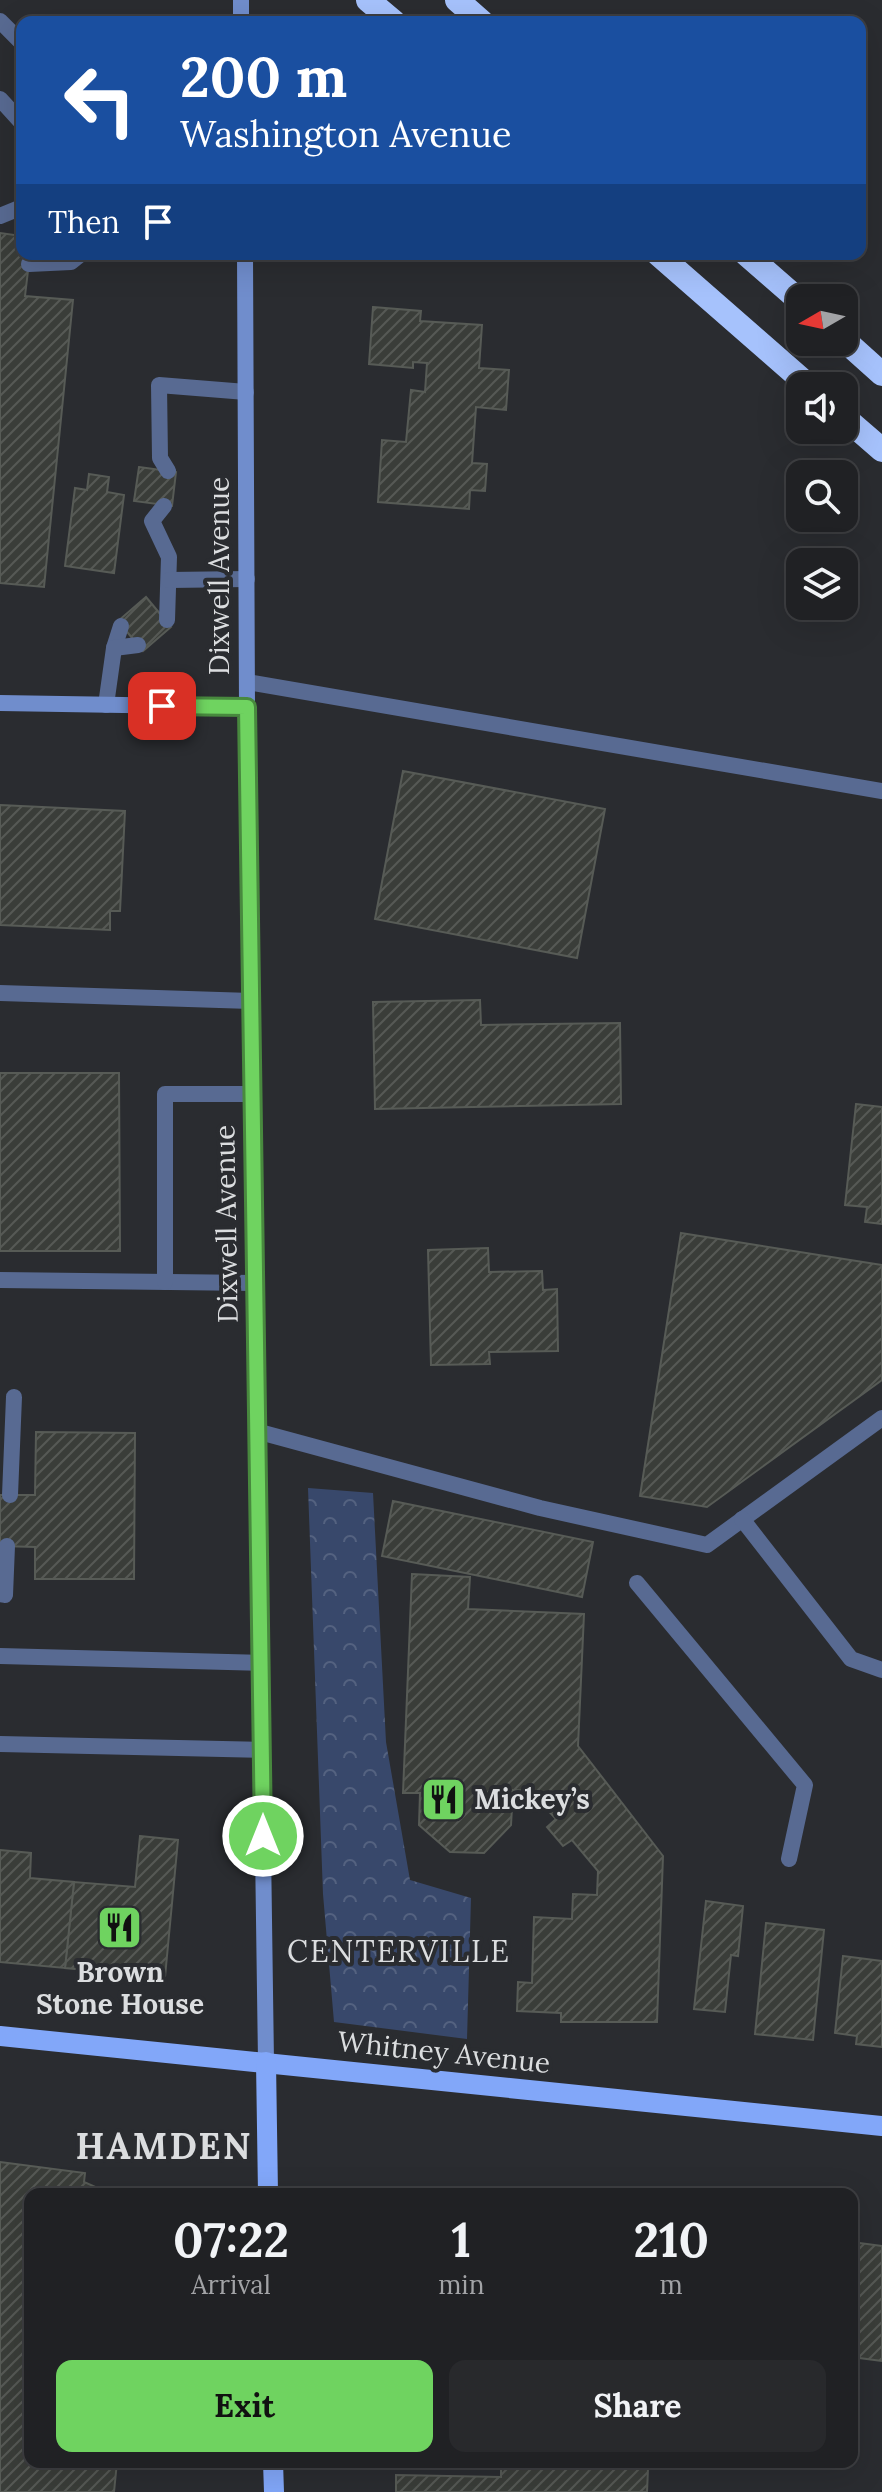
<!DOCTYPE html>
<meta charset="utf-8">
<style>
:root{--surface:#202124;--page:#28292c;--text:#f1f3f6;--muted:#a2a3a6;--line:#3d3e41;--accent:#6fd360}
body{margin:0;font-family:Lora,serif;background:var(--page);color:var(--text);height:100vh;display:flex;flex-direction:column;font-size:30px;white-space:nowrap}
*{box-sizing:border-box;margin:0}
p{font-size:26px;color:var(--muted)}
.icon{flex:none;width:44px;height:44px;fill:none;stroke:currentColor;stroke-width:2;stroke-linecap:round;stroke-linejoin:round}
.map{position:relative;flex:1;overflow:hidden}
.drawer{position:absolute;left:24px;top:2188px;width:834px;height:280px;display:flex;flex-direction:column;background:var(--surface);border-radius:16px;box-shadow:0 8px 32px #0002,0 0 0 2px var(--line)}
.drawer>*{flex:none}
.banner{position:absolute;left:16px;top:16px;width:850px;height:244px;border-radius:16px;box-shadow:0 8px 32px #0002,0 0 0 2px var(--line);background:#1a4fa0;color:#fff;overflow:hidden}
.needle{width:52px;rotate:261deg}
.fabs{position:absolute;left:786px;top:284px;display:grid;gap:16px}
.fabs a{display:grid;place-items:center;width:72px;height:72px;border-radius:16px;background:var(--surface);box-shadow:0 8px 32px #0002,0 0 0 2px var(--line);font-size:40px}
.pin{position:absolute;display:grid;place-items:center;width:68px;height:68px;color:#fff;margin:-34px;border-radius:16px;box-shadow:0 4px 12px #0006}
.me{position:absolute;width:88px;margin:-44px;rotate:0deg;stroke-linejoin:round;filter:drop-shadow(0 0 6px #0008)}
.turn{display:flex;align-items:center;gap:28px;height:168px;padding:0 32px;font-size:36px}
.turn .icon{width:104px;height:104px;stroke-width:2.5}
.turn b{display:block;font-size:56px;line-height:68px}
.then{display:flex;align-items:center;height:76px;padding:0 32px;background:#0003;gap:16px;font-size:30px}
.eta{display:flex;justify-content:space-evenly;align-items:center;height:136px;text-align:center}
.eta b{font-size:48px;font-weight:700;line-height:56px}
.primary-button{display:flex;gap:16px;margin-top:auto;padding:16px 32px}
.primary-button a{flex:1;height:92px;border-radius:16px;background:var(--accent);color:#111;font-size:32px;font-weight:700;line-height:92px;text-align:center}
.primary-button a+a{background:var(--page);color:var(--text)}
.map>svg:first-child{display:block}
.park{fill:url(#park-crowns)}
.building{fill:url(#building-hatch);stroke:#575b56;stroke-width:2}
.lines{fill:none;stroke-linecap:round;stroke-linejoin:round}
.lane{stroke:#586a92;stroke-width:16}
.secondary{stroke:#708dcc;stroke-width:16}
.primary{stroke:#82a7f9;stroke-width:20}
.highway{stroke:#a6c2fc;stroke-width:24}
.route-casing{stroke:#48893e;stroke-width:20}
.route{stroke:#6fd360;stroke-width:14}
.labels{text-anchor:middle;stroke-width:8;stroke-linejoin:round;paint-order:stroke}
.street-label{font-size:28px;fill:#dbdddf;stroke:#2a2c30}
.poi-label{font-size:28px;font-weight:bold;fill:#dbdddf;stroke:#2a2c30;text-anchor:start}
.neighbourhood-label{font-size:30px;letter-spacing:2px;fill:#dbdddf;stroke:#2a2c30}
.district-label{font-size:36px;font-weight:bold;letter-spacing:2px;fill:#dbdddf;stroke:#2a2c30}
</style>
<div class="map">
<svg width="882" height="2492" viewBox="0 0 882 2492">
<defs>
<pattern id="park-crowns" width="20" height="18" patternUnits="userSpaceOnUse" patternTransform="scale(2)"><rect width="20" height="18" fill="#38486b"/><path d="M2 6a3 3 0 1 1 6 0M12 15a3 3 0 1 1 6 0" fill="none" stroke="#546280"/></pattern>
<pattern id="building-hatch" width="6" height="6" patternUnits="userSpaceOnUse" patternTransform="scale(2)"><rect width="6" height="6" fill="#3a3d39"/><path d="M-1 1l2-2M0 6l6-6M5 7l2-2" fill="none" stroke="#565955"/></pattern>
</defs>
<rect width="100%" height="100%" fill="#2a2c30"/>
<polygon class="park" points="308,1488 373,1493 386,1742 410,1880 471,1898 467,2039 334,2022 323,1894"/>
<g class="building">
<polygon points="0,233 22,236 22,254 30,254 25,296 73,300 44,587 0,583"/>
<polygon points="373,307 421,311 420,321 482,325 479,368 509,370 506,410 476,407 472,463 487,464 485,491 470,490 469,509 378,502 382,440 406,442 411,390 425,392 427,363 413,362 413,368 369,364"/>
<polygon points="139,467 176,472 172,506 134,501"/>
<polygon points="89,474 109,477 107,492 124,495 114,573 65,566 75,488 87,490"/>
<polygon points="146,597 171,627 143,651 118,621"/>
<polygon points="403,771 605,809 577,958 375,919"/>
<polygon points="0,805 125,811 120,911 110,911 110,930 0,925"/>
<polygon points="480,1000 481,1025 620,1023 621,1104 375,1109 373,1002"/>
<polygon points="0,1073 119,1073 120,1251 0,1251"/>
<polygon points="856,1104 882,1107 882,1224 865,1222 867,1207 845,1205"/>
<polygon points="681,1233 882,1265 882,1380 707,1507 640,1496"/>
<polygon points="488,1248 489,1272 542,1271 543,1290 557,1289 558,1351 489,1352 490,1364 431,1365 428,1250"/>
<polygon points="36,1432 135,1433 134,1579 35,1579 35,1547 0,1546 0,1495 35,1495"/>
<polygon points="393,1501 593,1542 582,1597 382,1556"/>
<polygon points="412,1574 470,1577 468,1609 584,1614 578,1746 663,1856 657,2022 561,2022 561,2013 517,2011 518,1982 532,1983 534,1917 572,1919 573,1894 597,1895 598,1871 572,1840 563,1846 547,1827 556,1819 530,1791 513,1790 511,1825 484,1853 450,1852 419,1825 420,1793 403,1793"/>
<polygon points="140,1836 178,1840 165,1977 65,1968 74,1882 135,1887"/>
<polygon points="0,1850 31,1853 30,1878 74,1882 65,1968 0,1962"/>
<polygon points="706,1901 743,1906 738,1956 731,1955 725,2012 694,2009"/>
<polygon points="766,1923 824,1930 813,2040 755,2034"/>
<polygon points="843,1956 882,1961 882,2047 856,2044 857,2036 835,2033"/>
<polygon points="0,2162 85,2173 84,2182 111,2194 30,2194 30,2462 117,2462 114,2492 0,2492"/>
<polygon points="399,2187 420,2192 422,2194 382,2194"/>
<polygon points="852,2242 882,2246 882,2361 852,2357"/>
<polygon points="501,2462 536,2462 537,2467 648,2469 647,2492 396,2492 396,2475 501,2477"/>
</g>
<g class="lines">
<g class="lane">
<polyline points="0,21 22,43"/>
<polyline points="0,99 22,123"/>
<polyline points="0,216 22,207"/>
<polyline points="29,264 71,262 81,254"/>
<polyline points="168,471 160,458 159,385 246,392"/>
<polyline points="164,506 152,521 169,557 167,620"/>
<polyline points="169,580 247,579"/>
<polyline points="114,648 121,626"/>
<polyline points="247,682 882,791"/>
<polyline points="106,705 114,648 138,645"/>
<polyline points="0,993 251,1001"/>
<polyline points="0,1280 254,1283"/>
<polyline points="165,1282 165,1094 252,1094"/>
<polyline points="256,1431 540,1508 707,1545 882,1418"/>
<polyline points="10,1495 14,1397"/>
<polyline points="742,1519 851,1659 882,1670"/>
<polyline points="637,1583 805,1785 789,1859"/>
<polyline points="0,1594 5,1595 7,1546"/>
<polyline points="0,1656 262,1663"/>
<polyline points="0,1744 263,1750"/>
</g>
<g class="secondary">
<polyline points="241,0 241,22"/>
<polyline points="245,254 247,707 266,2062"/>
<polyline points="0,703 247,707"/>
</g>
<g class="primary">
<polyline points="0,2036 882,2126"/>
<polyline points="266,2062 268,2194"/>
<polyline points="273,2462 274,2492"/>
</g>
<g class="highway">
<polyline points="368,0 394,22"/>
<polyline points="457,0 482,22"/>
<polyline points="658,254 809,386"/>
<polyline points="746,254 800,301"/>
<polyline points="844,340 882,374"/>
<polyline points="844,417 882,450"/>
</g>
</g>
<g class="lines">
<defs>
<polyline id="route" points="162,706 247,707 263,1836"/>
</defs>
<use href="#route" class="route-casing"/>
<use href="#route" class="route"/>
</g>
<defs>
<symbol id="restaurant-square" viewBox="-11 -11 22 22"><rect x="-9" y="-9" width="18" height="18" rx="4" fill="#6fd360" stroke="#2a2c30"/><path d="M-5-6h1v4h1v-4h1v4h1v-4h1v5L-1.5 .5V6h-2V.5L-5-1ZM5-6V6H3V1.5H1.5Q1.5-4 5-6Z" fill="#111"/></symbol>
</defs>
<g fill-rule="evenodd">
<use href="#restaurant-square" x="418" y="1774" width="51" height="51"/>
<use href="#restaurant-square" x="94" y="1902" width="51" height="51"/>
</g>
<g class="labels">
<g class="street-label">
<text transform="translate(219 576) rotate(-90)" y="10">Dixwell Avenue</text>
<text transform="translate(226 1224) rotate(-91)" y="10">Dixwell Avenue</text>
<text transform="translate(444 2052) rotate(6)" y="10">Whitney Avenue</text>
</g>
<g class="poi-label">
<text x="474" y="1809">Mickey’s</text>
<text x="120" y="1982" text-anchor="middle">Brown<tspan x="120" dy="32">Stone House</tspan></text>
</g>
<g class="neighbourhood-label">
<text x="399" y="1962">CENTERVILLE</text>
</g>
<g class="district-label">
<text x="164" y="2159">HAMDEN</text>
</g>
</g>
</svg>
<div class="fabs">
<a><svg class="needle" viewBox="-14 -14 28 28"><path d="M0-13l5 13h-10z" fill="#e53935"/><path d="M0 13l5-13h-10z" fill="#a2a3a6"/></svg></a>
<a><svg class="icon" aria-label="sound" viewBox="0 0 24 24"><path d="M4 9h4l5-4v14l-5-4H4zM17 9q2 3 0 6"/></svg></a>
<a><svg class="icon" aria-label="search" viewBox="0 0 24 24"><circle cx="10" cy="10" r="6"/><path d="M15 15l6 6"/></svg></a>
<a><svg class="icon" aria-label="layers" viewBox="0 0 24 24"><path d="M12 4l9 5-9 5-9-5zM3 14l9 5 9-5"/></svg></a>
</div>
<div class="pin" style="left:162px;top:706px;background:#d93025"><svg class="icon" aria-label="arrive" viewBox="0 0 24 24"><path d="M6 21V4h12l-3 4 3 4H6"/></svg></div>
<svg class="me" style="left:263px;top:1836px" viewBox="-20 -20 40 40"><circle r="17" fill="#6fd360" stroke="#fff" stroke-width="3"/><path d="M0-11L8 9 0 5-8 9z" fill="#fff"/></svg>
<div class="banner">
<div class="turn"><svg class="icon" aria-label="left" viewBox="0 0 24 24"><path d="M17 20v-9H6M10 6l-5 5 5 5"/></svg><div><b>200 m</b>Washington Avenue</div></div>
<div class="then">Then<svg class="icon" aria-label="arrive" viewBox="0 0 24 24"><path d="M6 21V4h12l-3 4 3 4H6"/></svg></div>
</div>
<section class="drawer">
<div class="eta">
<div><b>07:22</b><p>Arrival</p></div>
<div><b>1</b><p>min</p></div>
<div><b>210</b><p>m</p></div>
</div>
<div class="primary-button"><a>Exit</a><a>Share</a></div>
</section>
</div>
